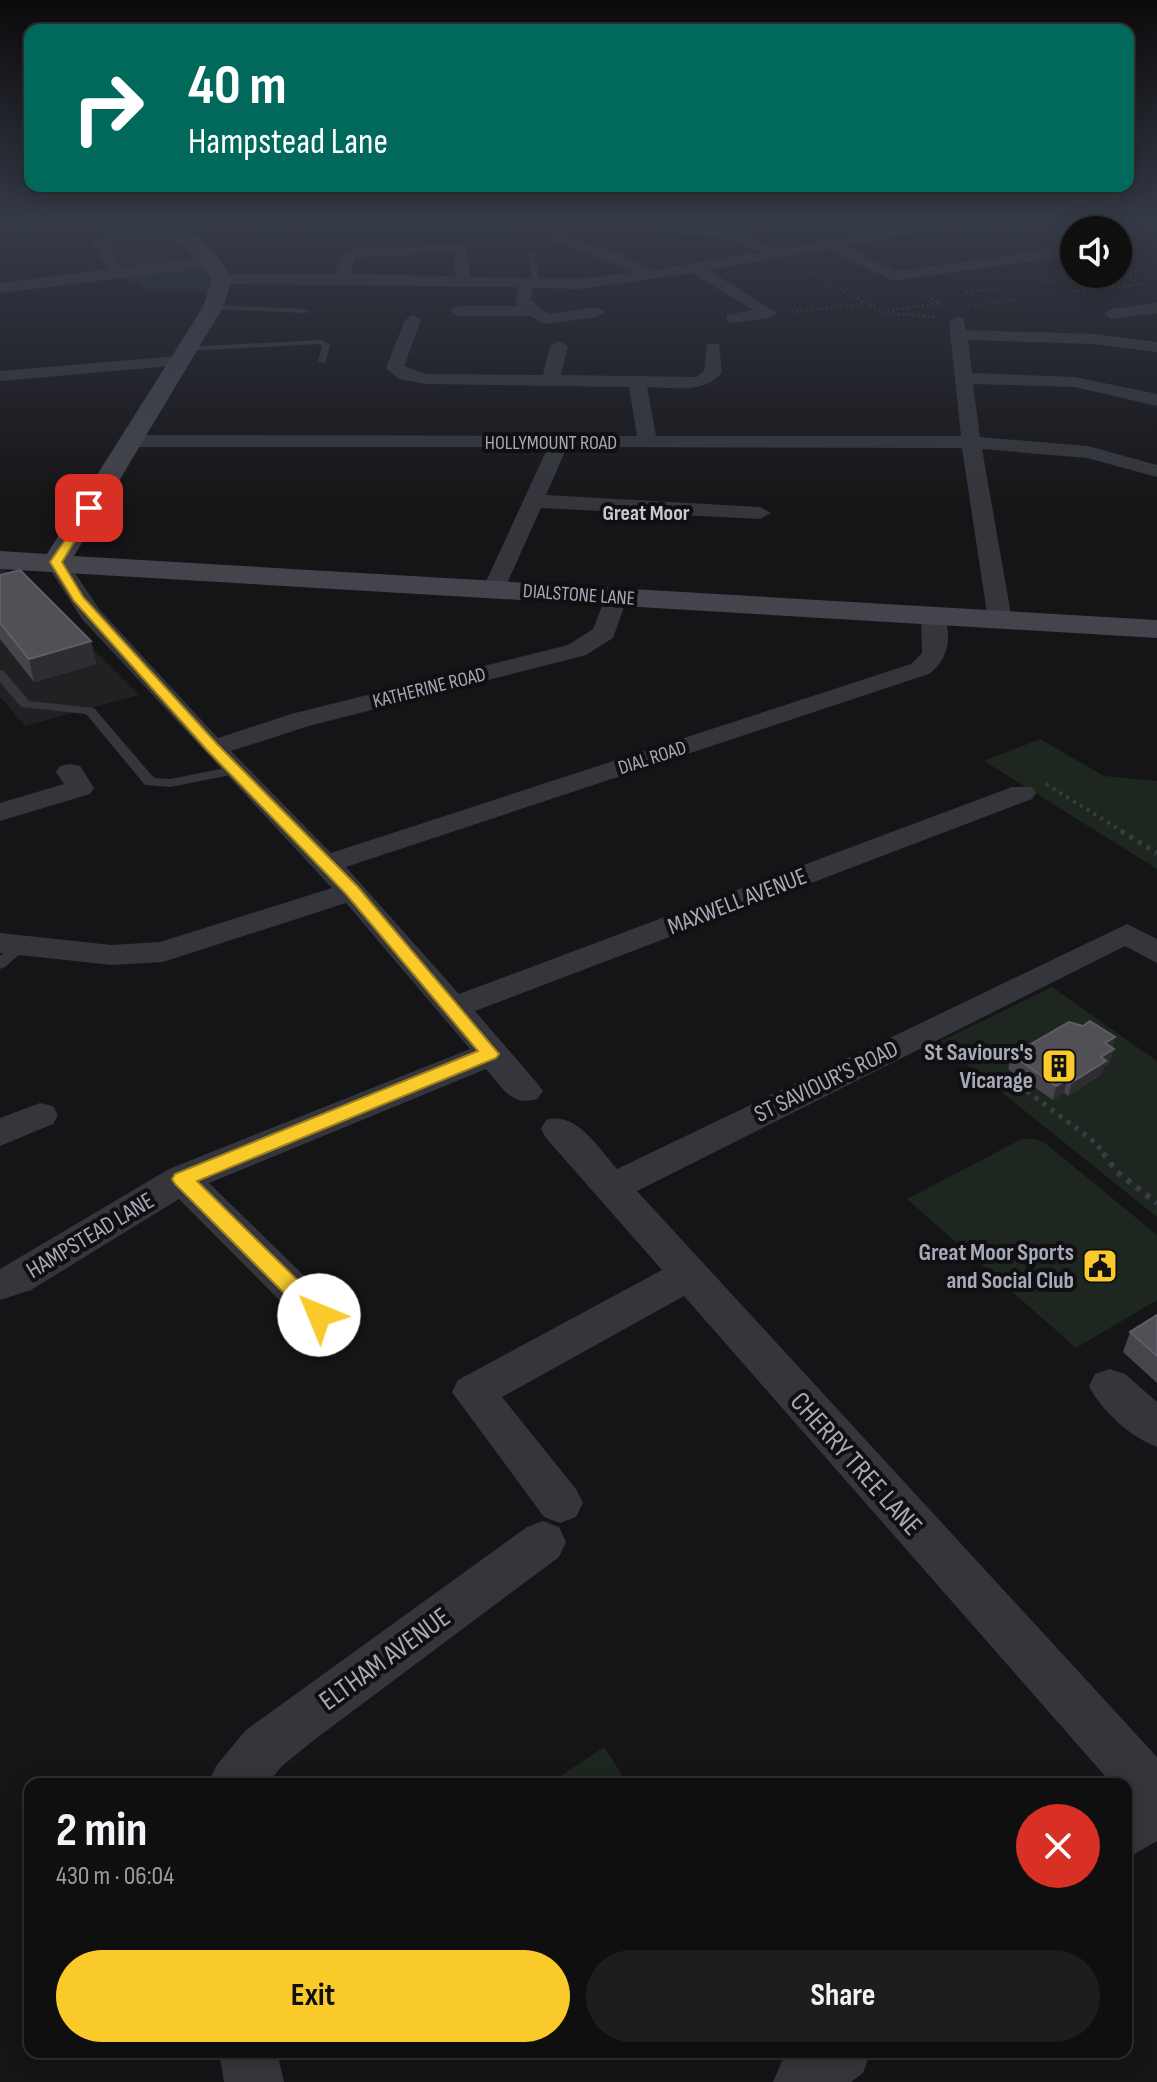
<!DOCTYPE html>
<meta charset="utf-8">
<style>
:root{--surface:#100f10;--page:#1e1d1e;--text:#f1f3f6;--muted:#9c9c9f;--line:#302f30;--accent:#f9ca2a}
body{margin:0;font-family:"Sofia Sans Condensed",sans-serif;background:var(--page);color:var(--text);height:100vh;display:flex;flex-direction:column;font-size:30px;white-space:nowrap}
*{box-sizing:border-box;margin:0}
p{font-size:26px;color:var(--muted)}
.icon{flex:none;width:44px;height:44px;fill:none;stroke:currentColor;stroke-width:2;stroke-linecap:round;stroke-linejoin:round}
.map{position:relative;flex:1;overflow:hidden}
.sheet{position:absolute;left:24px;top:1778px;width:1108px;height:280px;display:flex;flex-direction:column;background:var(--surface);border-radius:16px;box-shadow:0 4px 20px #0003,0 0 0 2px var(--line)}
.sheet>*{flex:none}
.top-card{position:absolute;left:24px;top:24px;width:1110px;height:168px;border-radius:16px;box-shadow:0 4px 20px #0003,0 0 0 2px var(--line);background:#00695c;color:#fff;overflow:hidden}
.controls{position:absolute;left:1060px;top:216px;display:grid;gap:16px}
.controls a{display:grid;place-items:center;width:72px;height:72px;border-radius:50%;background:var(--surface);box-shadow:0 4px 20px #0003,0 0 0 2px var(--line);font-size:40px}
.pin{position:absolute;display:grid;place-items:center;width:68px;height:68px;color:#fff;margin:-34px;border-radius:16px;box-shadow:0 4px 12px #0006}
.me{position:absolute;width:88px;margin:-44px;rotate:315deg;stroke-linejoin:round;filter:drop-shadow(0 0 6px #0008)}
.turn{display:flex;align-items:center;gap:28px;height:168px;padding:0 32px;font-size:36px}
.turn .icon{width:104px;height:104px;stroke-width:2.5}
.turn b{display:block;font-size:56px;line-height:68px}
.round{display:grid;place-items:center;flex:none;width:84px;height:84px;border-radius:42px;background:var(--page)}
.summary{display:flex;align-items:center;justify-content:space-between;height:136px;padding:0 32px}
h1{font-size:48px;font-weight:700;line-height:60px}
.button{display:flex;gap:16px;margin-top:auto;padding:16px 32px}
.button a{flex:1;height:92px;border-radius:48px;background:var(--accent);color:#111;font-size:32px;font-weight:700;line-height:92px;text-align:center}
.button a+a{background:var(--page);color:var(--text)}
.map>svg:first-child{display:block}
.built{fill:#212023}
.green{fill:#1e2620}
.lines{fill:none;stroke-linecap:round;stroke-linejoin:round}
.path-far3{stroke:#3b3c43;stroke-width:2;stroke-dasharray:2 3;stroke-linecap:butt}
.path-far2{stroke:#3b3c43;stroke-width:4;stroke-dasharray:3 5;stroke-linecap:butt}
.path-far1{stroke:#3b3c43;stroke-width:5;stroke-dasharray:4 6;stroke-linecap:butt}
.path{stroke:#3b3c43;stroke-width:6;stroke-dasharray:5 7;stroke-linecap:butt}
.lane{fill:#35363c;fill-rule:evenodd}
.street{fill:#35363c;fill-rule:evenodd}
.secondary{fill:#43444c;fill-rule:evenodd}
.wall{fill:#46454b}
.shaded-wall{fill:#2e2d31}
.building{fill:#515057;stroke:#5e5e66;stroke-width:2}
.route{fill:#f9ca2a;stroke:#a2831b;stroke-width:2}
.labels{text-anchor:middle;stroke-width:8;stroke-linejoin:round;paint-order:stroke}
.far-street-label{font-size:20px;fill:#a6a9b7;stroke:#100f11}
.far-neighbourhood-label{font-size:22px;font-weight:bold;fill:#c7c9d3;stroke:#100f11}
.street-label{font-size:24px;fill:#a6a9b7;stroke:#100f11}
.poi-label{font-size:24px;font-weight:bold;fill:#a6a9b7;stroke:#100f11;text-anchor:end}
.near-street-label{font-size:28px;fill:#a6a9b7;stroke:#100f11}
</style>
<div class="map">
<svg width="1157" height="2082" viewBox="0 0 1157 2082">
<rect width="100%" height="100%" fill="#151416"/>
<polygon class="built" points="0,567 30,586 139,695 25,726 0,697"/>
<g class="green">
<polygon points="83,223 167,223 195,243 218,291 143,289 140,282 127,284 95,224"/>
<polygon points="1040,739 1104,776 1157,781 1157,869 984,761"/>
<polygon points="1052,987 1157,1061 1157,1217 939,1042"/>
<polygon points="1022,1139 1036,1139 1045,1143 1157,1235 1157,1300 1076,1348 907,1199"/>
<polygon points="604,1747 628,1784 549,1784"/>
</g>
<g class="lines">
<g class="path-far3">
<polyline points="300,223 323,232 345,234"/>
<polyline points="1003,223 1033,236"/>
<polyline points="1115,226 1157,242"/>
<polyline points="1087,230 1116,224"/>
<polyline points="0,233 90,224"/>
<polyline points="471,233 541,232"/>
<polyline points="1118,249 1157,244"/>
<polyline points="804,270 866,303"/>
<polyline points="812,274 837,271"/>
<polyline points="1120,274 1157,269"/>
<polyline points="1121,274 1141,283"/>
<polyline points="1044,282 1066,278"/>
<polyline points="966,292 997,289"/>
<polyline points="1068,292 1157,283"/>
<polyline points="922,294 945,306"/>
<polyline points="968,306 1019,299"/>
<polyline points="887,311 940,303"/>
<polyline points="791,312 867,303 885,313 937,317"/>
</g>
<polyline class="path-far2" points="1046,784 1125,833"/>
<g class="path-far1">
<polyline points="1121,831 1157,853"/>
<polyline points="1003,1073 1096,1143 1104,1155"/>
</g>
<polyline class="path" points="1103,1153 1117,1172 1157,1203"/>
<g class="lane">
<polygon points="1041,246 1074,258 1074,263 1041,248"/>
<polygon points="531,252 534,254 541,285 537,287 533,285 528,254"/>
<polygon points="210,305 305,309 309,311 305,313 213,309"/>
<polygon points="321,340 330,345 326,361 322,363 318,361 322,346 319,344 185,351 181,349 185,347"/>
<polygon points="0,670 4,671 29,701 94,708 154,778 170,779 235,766 241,770 235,774 170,787 145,785 86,714 21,707 0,682"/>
<polygon points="22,940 29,945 27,948 5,967 0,969 0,956"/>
</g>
<g class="street">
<path d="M651,223l83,8 43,18 151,-26h30l-7,4 -106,19 51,25 162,-22 7,4 -7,4 -164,24 -66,-32 -120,21 69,43 -8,5 -36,5 -6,-2v-6l26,-5 -61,-37 -113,16 -46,-1 -2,12 17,14 49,-7 8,5 -8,5 -53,7 -13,-8h-73l-8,-5 8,-5h61l-4,-5 3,-14 -296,-3 -8,-5 8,-5h112l9,-21 7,-4 109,-5 7,4 4,29 109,2 56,-7 -83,-32v-6l5,-1 64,21 34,16 105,-18 -29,-13 -69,-7zM452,253l3,23 -105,-2 6,-17z"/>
<polygon points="122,235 127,236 127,242 108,245 121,267 212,257 220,262 212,267 0,293 0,283 107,269 92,241"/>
<polygon points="1157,303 1157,313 1112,319 1104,314 1112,309"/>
<path d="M413,315l8,5 -17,46 22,8 117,1 7,-29 9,-5 9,5 -7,29 136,2 7,-6 3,-27h12l3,28c-17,23 -50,15 -75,15l9,49h305l-12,-114 8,-5 6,1 3,12 128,4 63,8v10l-63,-8 -126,-4 4,33 103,4 82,17v12l-82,-19 -102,-3 7,53 108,9 69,19v12l-70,-19 -105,-9 30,171 -12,7 -12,-7 -26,-172 -395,-1 -21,48 214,12 11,6 -11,6 -219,-11 -36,80 -11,7 -11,-7 65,-141h-416l-10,-6 10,-6 505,1 -8,-49 -203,-3 -27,-5 -13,-11 19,-48z"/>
<polygon points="177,356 186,361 183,365 0,381 0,371"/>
<path d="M56,555l8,2 35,52 119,129 73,-24 277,-69 25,-16 15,-38h16l4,5 -15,42 -27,17 -277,71 -78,25 100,102 580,-189 11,-11 -1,-37 12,-7 8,2c13,21 8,49 -12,63l-583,193 113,127 553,-207h20l4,6 -4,6 -557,212 62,72 6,8 -6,8c-26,8 -35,-12 -51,-30l-277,114 124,121 6,11 -6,11 -14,5 -14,-5 -126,-127 -148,91 -31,10v-31l169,-100 301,-120 -124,-146 -183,59 -51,3 -112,-12v-20l112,12 48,-3 172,-54 -250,-269 -37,-57z"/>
<polygon points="70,764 80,766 94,788 90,794 0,821 0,803 64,784 56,772 60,766"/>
<path d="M1127,924l30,15v24l-32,-17 -488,245 520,566v84l-31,18v-75h-14l-428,-488 -182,101 74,92 7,14 -7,14 -16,6 -16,-6 -92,-125 6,-12 204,-110 -116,-132 -5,-9 5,-9c31,-9 52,28 71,49z"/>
<polygon points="40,1103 53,1106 58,1115 53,1124 0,1146 0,1118"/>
<path d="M1110,1369l15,5 32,28v45c-26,-9 -56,-37 -68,-61l6,-12z"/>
<polygon points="543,1521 559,1527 566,1542 559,1557 314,1740 282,1766 267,1784 208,1784 216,1766 246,1730 527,1527"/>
<polygon points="219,2052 277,2052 284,2082 224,2082"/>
<polygon points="794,2052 871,2052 863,2073 851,2082 773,2082 782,2061"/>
</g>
<path class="secondary" d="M158,223c35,-1 57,28 74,56l-9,28 -149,249 1083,64v18l-1157,-69v-18l47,3 156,-247 9,-28 -14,-21z"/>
</g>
<g class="wall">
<polygon points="0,575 91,641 96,664 34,682 0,639"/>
<polygon points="1083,1026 1115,1037 1112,1048 1110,1063 1104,1066 1102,1074 1068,1096 1064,1092 1053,1100 1008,1069 1012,1055"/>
<polygon points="1157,1315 1157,1383 1123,1352 1130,1332"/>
</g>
<g class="shaded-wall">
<polygon points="91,641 96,664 34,682 29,659"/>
<polygon points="1115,1037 1111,1051 1105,1043"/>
<polygon points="1114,1049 1110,1063 1104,1066 1102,1074 1068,1096 1072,1082 1101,1057"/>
<polygon points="1068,1079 1064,1092 1053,1100 1056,1086"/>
</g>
<g class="building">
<polygon points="20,570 91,641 29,659 0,623 0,575"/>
<polygon points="1090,1021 1115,1037 1105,1043 1114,1049 1101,1057 1106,1061 1072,1082 1068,1079 1056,1086 1012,1055 1069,1022 1083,1026"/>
<polygon points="1157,1315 1157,1356 1130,1332"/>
</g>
<linearGradient id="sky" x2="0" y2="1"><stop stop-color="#0c0b0c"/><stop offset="0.43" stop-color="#353a47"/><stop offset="1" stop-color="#353a47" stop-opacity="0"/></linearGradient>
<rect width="1157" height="514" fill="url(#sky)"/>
<polygon class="route" points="89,505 95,508 62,562 83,597 218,745 358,887 499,1054 496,1058 197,1181 327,1309 330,1315 319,1323 312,1321 175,1184 172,1179 175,1174 478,1051 346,894 208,751 74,601 50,562"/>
<defs>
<symbol id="building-square" viewBox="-11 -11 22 22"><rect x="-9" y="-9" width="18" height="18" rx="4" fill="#f9ca2a" stroke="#100f11"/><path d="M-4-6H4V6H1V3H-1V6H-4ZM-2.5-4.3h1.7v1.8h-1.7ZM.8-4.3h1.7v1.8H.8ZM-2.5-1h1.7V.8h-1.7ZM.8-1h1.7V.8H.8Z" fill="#111"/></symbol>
<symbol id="civic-square" viewBox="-11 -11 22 22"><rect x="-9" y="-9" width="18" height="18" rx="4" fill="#f9ca2a" stroke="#100f11"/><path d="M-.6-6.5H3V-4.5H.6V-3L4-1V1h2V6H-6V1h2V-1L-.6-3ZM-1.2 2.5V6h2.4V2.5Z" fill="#111"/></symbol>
</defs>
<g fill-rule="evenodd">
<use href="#building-square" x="1039" y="1046" width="40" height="40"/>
<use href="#civic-square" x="1080" y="1246" width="40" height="40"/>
</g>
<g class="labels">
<g class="far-street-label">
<text x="551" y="449">HOLLYMOUNT ROAD</text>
<text transform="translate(579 594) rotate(4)" y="7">DIALSTONE LANE</text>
<text transform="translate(429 687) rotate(-14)" y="7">KATHERINE ROAD</text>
<text transform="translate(652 757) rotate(-18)" y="7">DIAL ROAD</text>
</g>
<g class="far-neighbourhood-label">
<text x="646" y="520">Great Moor</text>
</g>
<g class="street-label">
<text transform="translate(737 901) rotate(-21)" y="8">MAXWELL AVENUE</text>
<text transform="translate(826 1081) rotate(-26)" y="8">ST SAVIOUR'S ROAD</text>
<text transform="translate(90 1235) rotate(-31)" y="8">HAMPSTEAD LANE</text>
</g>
<g class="poi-label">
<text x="1033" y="1060">St Saviours's<tspan x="1033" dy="28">Vicarage</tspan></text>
<text x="1074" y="1260">Great Moor Sports<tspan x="1074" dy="28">and Social Club</tspan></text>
</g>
<g class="near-street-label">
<text transform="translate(857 1463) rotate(48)" y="10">CHERRY TREE LANE</text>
<text transform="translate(384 1658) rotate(-36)" y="10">ELTHAM AVENUE</text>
</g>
</g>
</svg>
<div class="controls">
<a><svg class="icon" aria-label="sound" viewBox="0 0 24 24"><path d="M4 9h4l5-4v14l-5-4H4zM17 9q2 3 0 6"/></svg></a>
</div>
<div class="pin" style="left:89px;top:508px;background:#d93025"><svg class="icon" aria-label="arrive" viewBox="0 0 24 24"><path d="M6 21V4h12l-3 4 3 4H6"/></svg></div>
<svg class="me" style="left:319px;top:1315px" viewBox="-20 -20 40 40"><circle r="19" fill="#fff"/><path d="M0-13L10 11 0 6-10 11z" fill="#f9ca2a"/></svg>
<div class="top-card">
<div class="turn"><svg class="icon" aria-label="right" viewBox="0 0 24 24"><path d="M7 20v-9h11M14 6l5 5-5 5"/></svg><div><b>40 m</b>Hampstead Lane</div></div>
</div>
<section class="sheet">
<div class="summary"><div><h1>2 min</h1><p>430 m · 06:04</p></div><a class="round" style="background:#d93025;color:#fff"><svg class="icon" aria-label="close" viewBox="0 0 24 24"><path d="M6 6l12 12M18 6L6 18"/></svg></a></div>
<div class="button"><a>Exit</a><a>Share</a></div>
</section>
</div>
